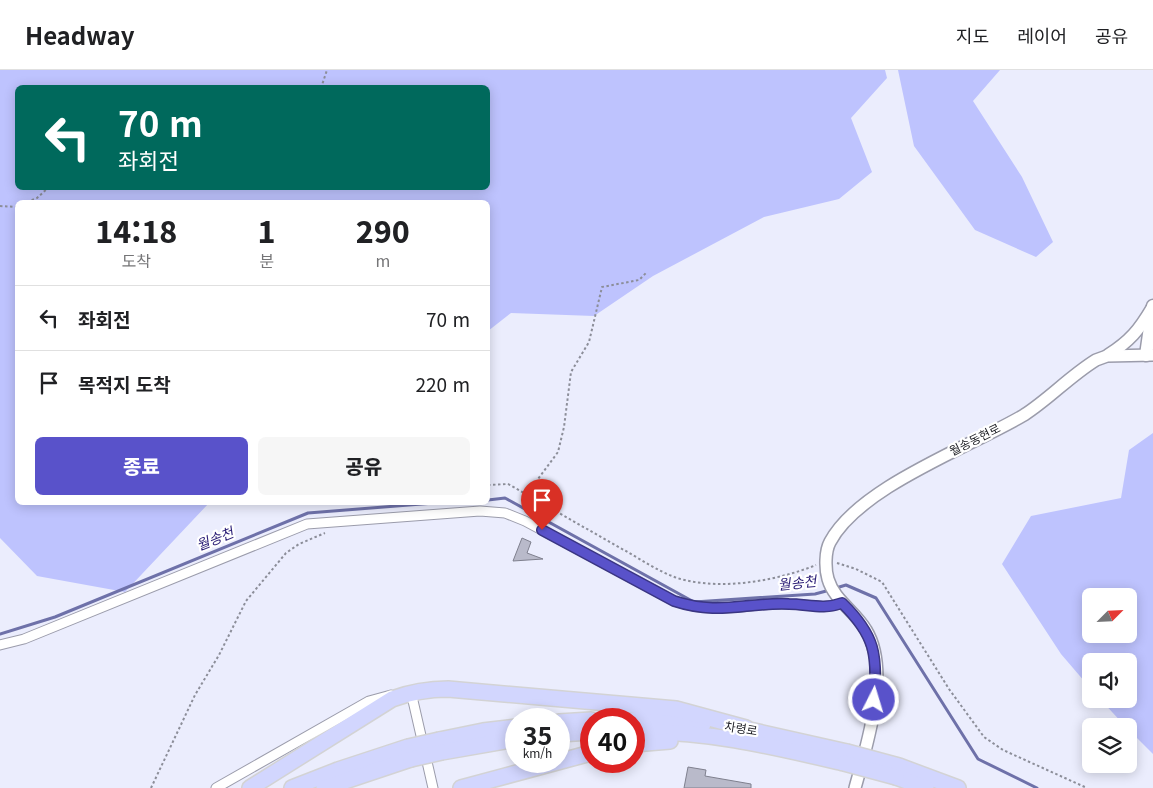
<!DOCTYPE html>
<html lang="ko">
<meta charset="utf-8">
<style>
:root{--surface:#fff;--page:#f6f6f6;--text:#202124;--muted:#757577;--line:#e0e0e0;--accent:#5952ca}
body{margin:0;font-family:Georgia,"Noto Sans KR",serif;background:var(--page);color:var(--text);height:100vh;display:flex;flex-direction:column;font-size:19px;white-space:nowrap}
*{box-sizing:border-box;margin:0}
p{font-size:16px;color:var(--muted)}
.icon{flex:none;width:28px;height:28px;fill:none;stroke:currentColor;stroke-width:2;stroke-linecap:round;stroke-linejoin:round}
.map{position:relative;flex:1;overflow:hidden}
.side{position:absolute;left:15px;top:130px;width:475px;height:305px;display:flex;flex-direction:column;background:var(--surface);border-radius:8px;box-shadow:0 2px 12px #0003}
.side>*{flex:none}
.banner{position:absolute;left:15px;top:15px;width:475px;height:105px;border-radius:8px;box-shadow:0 2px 12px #0003;background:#00695c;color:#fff;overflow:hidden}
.needle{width:32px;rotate:66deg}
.controls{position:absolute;left:1082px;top:518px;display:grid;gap:10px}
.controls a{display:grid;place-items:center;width:55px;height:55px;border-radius:8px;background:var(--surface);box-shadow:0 2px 12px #0003;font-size:25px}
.speed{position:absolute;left:505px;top:638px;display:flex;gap:10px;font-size:25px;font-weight:700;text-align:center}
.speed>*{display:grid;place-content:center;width:65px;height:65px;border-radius:50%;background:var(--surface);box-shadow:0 2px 12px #0003;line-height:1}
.speed small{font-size:12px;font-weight:400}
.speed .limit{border:8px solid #d22;background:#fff;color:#111}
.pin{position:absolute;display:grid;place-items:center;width:42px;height:42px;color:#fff;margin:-51px -21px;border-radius:50% 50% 50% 0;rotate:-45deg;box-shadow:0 0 5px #0007}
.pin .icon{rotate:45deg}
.me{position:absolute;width:55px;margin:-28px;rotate:5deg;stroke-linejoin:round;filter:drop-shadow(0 0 4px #0008)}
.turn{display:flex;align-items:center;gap:18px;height:105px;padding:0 20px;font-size:22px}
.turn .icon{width:65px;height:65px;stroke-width:2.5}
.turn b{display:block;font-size:35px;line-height:42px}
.eta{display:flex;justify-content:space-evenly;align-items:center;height:85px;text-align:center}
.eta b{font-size:30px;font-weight:800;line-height:35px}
.primary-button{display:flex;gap:10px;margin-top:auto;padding:10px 20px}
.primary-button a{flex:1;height:58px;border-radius:8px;background:var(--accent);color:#fff;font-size:20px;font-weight:800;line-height:58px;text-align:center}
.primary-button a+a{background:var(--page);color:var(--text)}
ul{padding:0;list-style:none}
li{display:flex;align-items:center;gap:15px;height:65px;padding:0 20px;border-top:1px solid var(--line)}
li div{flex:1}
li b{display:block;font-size:19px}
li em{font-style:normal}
header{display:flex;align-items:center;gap:30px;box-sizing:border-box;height:70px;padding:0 25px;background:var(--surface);border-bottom:1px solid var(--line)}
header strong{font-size:24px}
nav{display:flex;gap:28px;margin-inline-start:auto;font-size:18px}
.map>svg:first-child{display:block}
.green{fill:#bec3fe;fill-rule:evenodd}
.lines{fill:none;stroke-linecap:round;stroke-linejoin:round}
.stream{stroke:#6e71a9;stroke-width:3}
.building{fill:#b9baca;stroke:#7f808e}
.minor-casing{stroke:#9b9cab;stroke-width:11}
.tertiary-casing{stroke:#9b9cab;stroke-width:14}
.secondary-casing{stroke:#9b9cab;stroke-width:15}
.trunk-casing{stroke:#d3d3d4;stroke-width:18}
.path{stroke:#8c8e99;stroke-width:2;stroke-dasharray:2.5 2.5;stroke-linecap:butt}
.minor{stroke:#fff;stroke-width:9}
.tertiary{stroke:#fff;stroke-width:11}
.secondary{stroke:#fff;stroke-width:12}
.trunk{stroke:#d2d6fe;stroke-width:15}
.trunk-bridge-casing{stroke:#d3d3d4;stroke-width:18;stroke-linecap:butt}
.trunk-bridge{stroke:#d2d6fe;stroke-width:15}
.route-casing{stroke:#3a3583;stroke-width:12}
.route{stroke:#5952ca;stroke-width:9}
.labels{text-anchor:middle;stroke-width:4.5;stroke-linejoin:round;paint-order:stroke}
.street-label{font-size:12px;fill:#222329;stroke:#fff}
.water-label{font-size:14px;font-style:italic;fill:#291c75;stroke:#fff}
</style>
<header>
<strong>Headway</strong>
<nav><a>지도</a><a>레이어</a><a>공유</a></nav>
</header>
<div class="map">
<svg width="1153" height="718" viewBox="0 0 1153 718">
<rect width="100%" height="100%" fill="#ebedfd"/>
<g class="green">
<path d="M0,0h885l2,8 -36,40 21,54 -33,27 -75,18 -111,59 -59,40 -83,-3 -23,18v-129h-470v300l191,1 -84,89 -88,-16 -37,-38zM18,18h470v100h-470z"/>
<polygon points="898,0 1000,0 973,31 1022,107 1053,172 1036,187 975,160 914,76"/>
<path d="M1153,363v321l-24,-24v-4h-4l-25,-27h29v-38h-38v28l-30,-35 -59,-90 29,-48 90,-18 8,-48zM1091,526h38v38h-38z"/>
</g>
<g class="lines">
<g class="stream">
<polyline points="488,430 505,428 694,532 815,524 830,520"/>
<polyline points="836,518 846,515 876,528 978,689 1037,718"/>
<polyline points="0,564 55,547 308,443 447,432"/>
</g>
</g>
<g class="building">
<polygon points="522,468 531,472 527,483 543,489 513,491"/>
<polygon points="688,697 706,700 705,706 751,714 751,718 684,718"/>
</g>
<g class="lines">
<defs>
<g id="minor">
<path d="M0,575l24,-6 283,-115 173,-13 25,2 20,8 149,80c45,15 71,2 115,3 18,0 35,6 53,-1"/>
<polyline points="411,622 433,718"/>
<polyline points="216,718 369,631 391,625"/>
</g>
<g id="tertiary">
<path d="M1108,285c22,-14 31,-25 44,-47"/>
<path d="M855,718c12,-44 36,-117 11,-158 -11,-19 -32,-30 -38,-51 -3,-10 -3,-28 2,-37 29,-55 140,-95 194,-127 25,-16 46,-39 72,-55l11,-4 46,-1"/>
</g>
<polyline id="secondary" points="1146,285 1153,236"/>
<g id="trunk">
<polyline points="634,650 659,649 703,654"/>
<polyline points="559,652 591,650"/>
<polyline points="736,657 847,682"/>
<path d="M634,662c72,-2 141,15 210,31"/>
<polyline points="559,664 591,662"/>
<polyline points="439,670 483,661 516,657"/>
<polyline points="634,674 670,671"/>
<polyline points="442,682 516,669"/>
<polyline points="899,696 958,718"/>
<polyline points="896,707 926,718"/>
<path d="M250,718l142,-89c19,-7 36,-10 56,-10l228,20 70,19"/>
<polyline points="292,718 338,700 408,677"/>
<polyline points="324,718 411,689"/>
<polyline points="461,718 591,683"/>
</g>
</defs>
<use href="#minor" class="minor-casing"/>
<use href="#tertiary" class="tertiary-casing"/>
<use href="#secondary" class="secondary-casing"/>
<use href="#trunk" class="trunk-casing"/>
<g class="path">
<polyline points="321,18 327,0"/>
<polyline points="27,132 37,128 48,118"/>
<polyline points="0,136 18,137"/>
<path d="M488,415l20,-1c39,22 77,44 116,66 20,11 42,27 65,31 40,8 90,-1 127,-16"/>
<polyline points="529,426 538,409 558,382 564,357 571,302 589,272 602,217 639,210 646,203"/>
<polyline points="837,493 856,499 882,512 949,619 984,667 1003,680 1087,718"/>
<polyline points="151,718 195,625 219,585 246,531 286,483 299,474 325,463"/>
</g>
<use href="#minor" class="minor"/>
<use href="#tertiary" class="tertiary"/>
<use href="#secondary" class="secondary"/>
<use href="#trunk" class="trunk"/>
<defs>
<g id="trunk-bridge">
<polyline points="408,677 439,670"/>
<polyline points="847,682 899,696"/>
<polyline points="411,689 442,682"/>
<polyline points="844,693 896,707"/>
</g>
</defs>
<use href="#trunk-bridge" class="trunk-bridge-casing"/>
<use href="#trunk-bridge" class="trunk-bridge"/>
</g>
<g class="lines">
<defs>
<path id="route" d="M542,460l132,71c46,15 71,1 115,3 18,0 35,6 53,-1 33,32 36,52 32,97"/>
</defs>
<use href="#route" class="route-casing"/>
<use href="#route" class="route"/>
</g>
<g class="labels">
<g class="street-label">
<text transform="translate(975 370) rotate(-27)" y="4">월송동현로</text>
<text transform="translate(741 659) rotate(9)" y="4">차령로</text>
</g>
<g class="water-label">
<text transform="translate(215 469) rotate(-22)" y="5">월송천</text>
<text transform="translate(797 513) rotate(-6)" y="5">월송천</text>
</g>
</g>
</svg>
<div class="controls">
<a><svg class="needle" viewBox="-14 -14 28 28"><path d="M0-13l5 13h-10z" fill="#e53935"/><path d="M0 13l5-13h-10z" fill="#757577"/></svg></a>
<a><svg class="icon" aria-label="sound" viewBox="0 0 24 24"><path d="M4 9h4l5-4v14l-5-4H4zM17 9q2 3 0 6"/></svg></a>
<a><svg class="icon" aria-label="layers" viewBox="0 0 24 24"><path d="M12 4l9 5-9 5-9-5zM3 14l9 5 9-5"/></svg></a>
</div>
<div class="speed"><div>35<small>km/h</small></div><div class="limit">40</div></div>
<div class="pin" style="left:542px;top:460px;background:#d93025"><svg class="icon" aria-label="arrive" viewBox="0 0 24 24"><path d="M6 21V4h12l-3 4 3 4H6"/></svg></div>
<svg class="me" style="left:874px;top:630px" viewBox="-20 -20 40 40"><circle r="17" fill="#5952ca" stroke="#fff" stroke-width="3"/><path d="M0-11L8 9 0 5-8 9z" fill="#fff"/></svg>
<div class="banner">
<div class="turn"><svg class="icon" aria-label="left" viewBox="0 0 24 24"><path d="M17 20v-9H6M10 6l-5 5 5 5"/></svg><div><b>70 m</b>좌회전</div></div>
</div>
<section class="side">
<div class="eta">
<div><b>14:18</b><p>도착</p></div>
<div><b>1</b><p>분</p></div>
<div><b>290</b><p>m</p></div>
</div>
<ul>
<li><svg class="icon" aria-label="left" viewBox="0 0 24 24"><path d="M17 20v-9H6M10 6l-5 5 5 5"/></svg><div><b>좌회전</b></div><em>70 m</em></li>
<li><svg class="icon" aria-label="arrive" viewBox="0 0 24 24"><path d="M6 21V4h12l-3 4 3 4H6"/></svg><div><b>목적지 도착</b></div><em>220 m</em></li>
</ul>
<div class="primary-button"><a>종료</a><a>공유</a></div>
</section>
</div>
